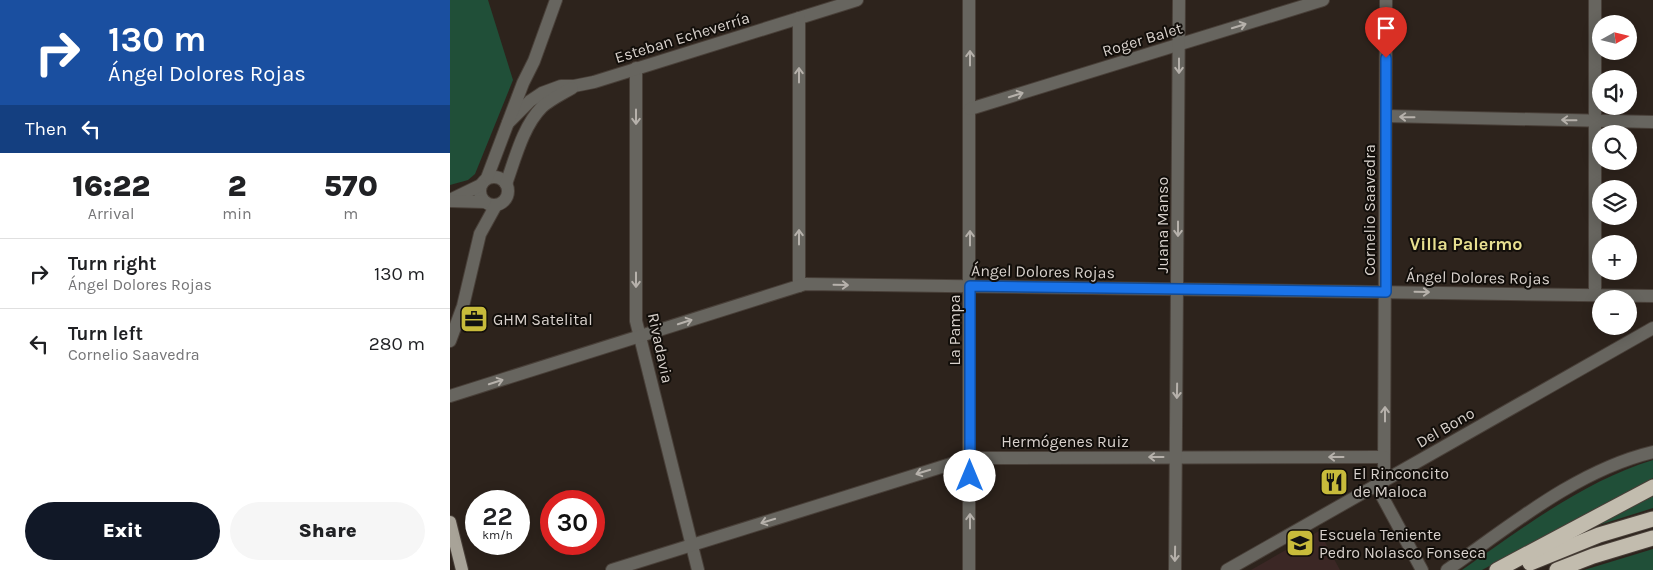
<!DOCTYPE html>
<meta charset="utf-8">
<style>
:root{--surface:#fff;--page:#f6f6f6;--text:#202124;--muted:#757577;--line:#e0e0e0;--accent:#111827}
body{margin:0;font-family:Karla,sans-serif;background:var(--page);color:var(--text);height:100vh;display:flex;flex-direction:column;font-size:19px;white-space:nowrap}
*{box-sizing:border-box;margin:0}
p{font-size:16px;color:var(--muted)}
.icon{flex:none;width:28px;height:28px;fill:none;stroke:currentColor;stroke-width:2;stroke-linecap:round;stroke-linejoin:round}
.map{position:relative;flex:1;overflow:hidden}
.side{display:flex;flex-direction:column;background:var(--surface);width:450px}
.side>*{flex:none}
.hud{background:#1a4fa0;color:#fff;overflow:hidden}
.needle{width:32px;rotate:82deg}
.tools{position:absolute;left:1142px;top:15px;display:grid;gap:10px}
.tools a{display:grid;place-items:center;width:45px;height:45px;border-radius:50%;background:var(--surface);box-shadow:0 2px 12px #0003;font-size:25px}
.speed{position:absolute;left:15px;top:490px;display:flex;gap:10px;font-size:25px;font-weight:700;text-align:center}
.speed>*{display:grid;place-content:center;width:65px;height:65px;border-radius:50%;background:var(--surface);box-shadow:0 2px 12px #0003;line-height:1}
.speed small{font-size:12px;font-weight:400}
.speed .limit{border:8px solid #d22;background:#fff;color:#111}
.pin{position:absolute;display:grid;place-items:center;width:42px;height:42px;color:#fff;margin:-51px -21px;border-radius:50% 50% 50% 0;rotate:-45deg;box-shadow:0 0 5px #0007}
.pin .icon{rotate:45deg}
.me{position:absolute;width:55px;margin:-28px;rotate:0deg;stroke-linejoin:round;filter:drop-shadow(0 0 4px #0008)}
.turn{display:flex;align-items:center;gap:18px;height:105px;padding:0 25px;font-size:22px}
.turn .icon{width:65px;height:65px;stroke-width:2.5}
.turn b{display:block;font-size:35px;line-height:42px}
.then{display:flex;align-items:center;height:48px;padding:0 25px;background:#0003;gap:10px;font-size:19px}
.eta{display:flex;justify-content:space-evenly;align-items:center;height:85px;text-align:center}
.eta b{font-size:30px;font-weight:800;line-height:35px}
.cta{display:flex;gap:10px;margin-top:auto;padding:10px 25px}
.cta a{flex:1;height:58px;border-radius:30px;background:var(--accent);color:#fff;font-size:20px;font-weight:800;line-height:58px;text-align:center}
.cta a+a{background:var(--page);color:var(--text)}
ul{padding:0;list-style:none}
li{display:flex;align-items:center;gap:15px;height:70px;padding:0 25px;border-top:1px solid var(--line)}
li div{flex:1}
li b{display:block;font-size:19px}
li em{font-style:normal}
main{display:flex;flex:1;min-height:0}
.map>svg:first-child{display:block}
.education{fill:#3b2725}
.green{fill:#204f38}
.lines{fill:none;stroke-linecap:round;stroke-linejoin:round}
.minor-casing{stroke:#483f38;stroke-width:14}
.major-casing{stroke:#483f38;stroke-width:14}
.highway-casing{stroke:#483f38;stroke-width:17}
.minor{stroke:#67655f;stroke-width:12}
.major{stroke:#a8a398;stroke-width:12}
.highway{stroke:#c2bcae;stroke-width:15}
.oneway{stroke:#b6b1ab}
.route-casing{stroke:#114b97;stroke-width:12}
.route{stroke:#1a73e8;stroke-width:9}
.labels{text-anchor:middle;stroke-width:4;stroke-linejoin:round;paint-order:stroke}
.street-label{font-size:16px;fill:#d8d1cc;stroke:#120e0a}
.poi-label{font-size:16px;fill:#d8d1cc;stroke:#120e0a;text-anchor:start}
.neighbourhood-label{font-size:18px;font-weight:bold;fill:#e7df90;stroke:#120e0a}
</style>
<main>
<section class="side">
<div class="hud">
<div class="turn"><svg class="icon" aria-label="right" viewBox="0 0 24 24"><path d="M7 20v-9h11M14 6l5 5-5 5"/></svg><div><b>130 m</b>Ángel Dolores Rojas</div></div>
<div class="then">Then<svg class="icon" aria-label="left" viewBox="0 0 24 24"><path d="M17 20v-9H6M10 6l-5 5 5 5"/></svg></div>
</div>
<div class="eta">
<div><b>16:22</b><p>Arrival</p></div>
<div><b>2</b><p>min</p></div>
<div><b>570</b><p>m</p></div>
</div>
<ul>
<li><svg class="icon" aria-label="right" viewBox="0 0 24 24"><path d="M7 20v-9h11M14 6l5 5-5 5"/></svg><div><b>Turn right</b><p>Ángel Dolores Rojas</p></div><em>130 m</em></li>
<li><svg class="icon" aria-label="left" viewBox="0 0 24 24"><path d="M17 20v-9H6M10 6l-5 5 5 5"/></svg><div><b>Turn left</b><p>Cornelio Saavedra</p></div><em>280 m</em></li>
</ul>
<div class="cta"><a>Exit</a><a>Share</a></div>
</section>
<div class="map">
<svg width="1203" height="570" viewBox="0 0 1203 570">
<rect width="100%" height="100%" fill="#2d231c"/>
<polygon class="education" points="869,531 890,570 801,570"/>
<g class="green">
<polygon points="0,0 38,0 63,80 25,174 18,180 0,185"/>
<path d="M1203,460v18l-171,92h-20c61,-42 120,-88 191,-110z"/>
<polygon points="1203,491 1203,508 1130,531"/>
<polygon points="1203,549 1203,570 1134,570"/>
</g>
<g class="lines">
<defs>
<g id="minor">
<polyline points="519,0 519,570"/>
<polyline points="186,68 186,321 248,570"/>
<polyline points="520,109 873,0"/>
<polyline points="936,116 1203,122"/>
<polyline points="58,123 80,101 92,93 111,86 124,86 144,82 407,0"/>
<circle cx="44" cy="191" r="14"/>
<polyline points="37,178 73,83 84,61 106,0"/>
<path d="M56,184c9,-25 17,-58 36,-77 9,-8 20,-13 30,-19"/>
<polyline points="0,200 31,185"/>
<polyline points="0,201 35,202"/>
<polyline points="349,286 349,18"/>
<polyline points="1145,295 1145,0"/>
<polyline points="0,341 13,306 30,234 46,205"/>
<polyline points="0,396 355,284 1203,296"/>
<polyline points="934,481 936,0"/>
<polyline points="926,485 972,570"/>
<polyline points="162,570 520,458 934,457"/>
<polyline points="725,570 729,0"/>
<polyline points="777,570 1203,328"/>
<path d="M997,570c63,-44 130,-100 206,-118"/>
</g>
<polyline id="major" points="0,522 12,570"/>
<g id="highway">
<polyline points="1080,563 1149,535 1203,519"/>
<polyline points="1047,570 1203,487"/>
<polyline points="1107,570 1143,556 1203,538"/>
</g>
</defs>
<use href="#minor" class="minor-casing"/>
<use href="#major" class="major-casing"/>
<use href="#highway" class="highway-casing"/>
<use href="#minor" class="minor"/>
<use href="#major" class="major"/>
<use href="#highway" class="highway"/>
</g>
<defs><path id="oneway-shaft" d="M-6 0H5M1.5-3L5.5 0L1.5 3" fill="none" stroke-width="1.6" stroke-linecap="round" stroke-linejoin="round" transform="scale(1.25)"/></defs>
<g class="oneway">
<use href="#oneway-shaft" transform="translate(789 26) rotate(-17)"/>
<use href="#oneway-shaft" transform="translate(520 58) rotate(-90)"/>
<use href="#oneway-shaft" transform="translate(729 66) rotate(90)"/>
<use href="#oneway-shaft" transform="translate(349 75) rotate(-90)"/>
<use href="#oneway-shaft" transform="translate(566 95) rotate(-17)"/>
<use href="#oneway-shaft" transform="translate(186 117) rotate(90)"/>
<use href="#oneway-shaft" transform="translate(957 117) rotate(-179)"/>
<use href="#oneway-shaft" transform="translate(1119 120) rotate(-179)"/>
<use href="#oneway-shaft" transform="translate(728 229) rotate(90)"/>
<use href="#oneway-shaft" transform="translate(349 237) rotate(-90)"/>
<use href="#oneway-shaft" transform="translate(520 238) rotate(-90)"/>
<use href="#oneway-shaft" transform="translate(186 280) rotate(90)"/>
<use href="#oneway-shaft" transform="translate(391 285) rotate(1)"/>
<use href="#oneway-shaft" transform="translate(972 292) rotate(1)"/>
<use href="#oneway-shaft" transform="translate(235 322) rotate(-18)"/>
<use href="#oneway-shaft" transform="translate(46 382) rotate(-18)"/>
<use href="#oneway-shaft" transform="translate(727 391) rotate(91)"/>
<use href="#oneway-shaft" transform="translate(935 414) rotate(-90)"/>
<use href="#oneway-shaft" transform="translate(706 457) rotate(180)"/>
<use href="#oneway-shaft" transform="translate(886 457) rotate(180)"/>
<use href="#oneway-shaft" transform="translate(473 472) rotate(163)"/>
<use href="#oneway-shaft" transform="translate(318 521) rotate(163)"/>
<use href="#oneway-shaft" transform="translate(520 521) rotate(-90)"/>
<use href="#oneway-shaft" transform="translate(725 554) rotate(91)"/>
</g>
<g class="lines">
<defs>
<polyline id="route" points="520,476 520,286 936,292 936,58"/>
</defs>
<use href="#route" class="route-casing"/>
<use href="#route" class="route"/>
</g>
<defs>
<symbol id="office-square" viewBox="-11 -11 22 22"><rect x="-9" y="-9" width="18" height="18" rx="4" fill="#c8bb3b" stroke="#120e0a"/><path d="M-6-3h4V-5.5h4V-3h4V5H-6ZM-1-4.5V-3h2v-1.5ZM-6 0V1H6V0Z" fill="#111"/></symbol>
<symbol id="restaurant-square" viewBox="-11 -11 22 22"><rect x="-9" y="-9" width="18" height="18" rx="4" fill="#c8bb3b" stroke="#120e0a"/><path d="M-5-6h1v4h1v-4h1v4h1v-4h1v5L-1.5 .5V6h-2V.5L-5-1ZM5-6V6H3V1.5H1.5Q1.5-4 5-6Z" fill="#111"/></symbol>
<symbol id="school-square" viewBox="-11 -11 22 22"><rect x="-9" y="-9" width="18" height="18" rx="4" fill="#c8bb3b" stroke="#120e0a"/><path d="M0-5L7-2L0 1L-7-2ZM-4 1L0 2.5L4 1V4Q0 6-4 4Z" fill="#111"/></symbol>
</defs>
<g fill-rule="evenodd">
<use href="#office-square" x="8" y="303" width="32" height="32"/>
<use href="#restaurant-square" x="868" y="466" width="32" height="32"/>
<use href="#school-square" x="834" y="527" width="32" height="32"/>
</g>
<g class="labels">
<g class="street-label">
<text transform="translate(232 37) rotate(-17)" y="6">Esteban Echeverría</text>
<text transform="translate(692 39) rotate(-17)" y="6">Roger Balet</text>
<text transform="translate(919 210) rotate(-90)" y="6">Cornelio Saavedra</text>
<text transform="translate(712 225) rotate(-90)" y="6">Juana Manso</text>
<text transform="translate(593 271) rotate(1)" y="6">Ángel Dolores Rojas</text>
<text transform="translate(1028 277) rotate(1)" y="6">Ángel Dolores Rojas</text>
<text transform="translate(504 330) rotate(-90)" y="6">La Pampa</text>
<text transform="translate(211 348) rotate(78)" y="6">Rivadavia</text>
<text transform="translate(995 427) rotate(-30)" y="6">Del Bono</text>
<text x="615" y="447">Hermógenes Ruiz</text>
</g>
<g class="poi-label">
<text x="43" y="325">GHM Satelital</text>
<text x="903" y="479">El Rinconcito<tspan x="903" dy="18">de Maloca</tspan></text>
<text x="869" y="540">Escuela Teniente<tspan x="869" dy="18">Pedro Nolasco Fonseca</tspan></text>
</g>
<g class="neighbourhood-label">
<text x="1016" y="250">Villa Palermo</text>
</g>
</g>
</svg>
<div class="tools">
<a><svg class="needle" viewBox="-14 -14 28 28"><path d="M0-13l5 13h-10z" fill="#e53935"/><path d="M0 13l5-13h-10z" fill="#757577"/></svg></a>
<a><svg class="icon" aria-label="sound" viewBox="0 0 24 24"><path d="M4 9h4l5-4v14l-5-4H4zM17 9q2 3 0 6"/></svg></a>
<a><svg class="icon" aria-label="search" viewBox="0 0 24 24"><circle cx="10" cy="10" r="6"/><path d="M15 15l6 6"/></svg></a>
<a><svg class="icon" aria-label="layers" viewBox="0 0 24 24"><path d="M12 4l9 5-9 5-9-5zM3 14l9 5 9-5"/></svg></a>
<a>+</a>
<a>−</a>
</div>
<div class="speed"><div>22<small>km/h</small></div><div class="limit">30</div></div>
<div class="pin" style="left:936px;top:58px;background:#d93025"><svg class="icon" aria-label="arrive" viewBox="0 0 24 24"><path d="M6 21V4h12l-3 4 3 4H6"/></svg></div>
<svg class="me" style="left:520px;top:476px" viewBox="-20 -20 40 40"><circle r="19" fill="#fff"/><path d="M0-13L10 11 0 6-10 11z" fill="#1a73e8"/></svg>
</div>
</main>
